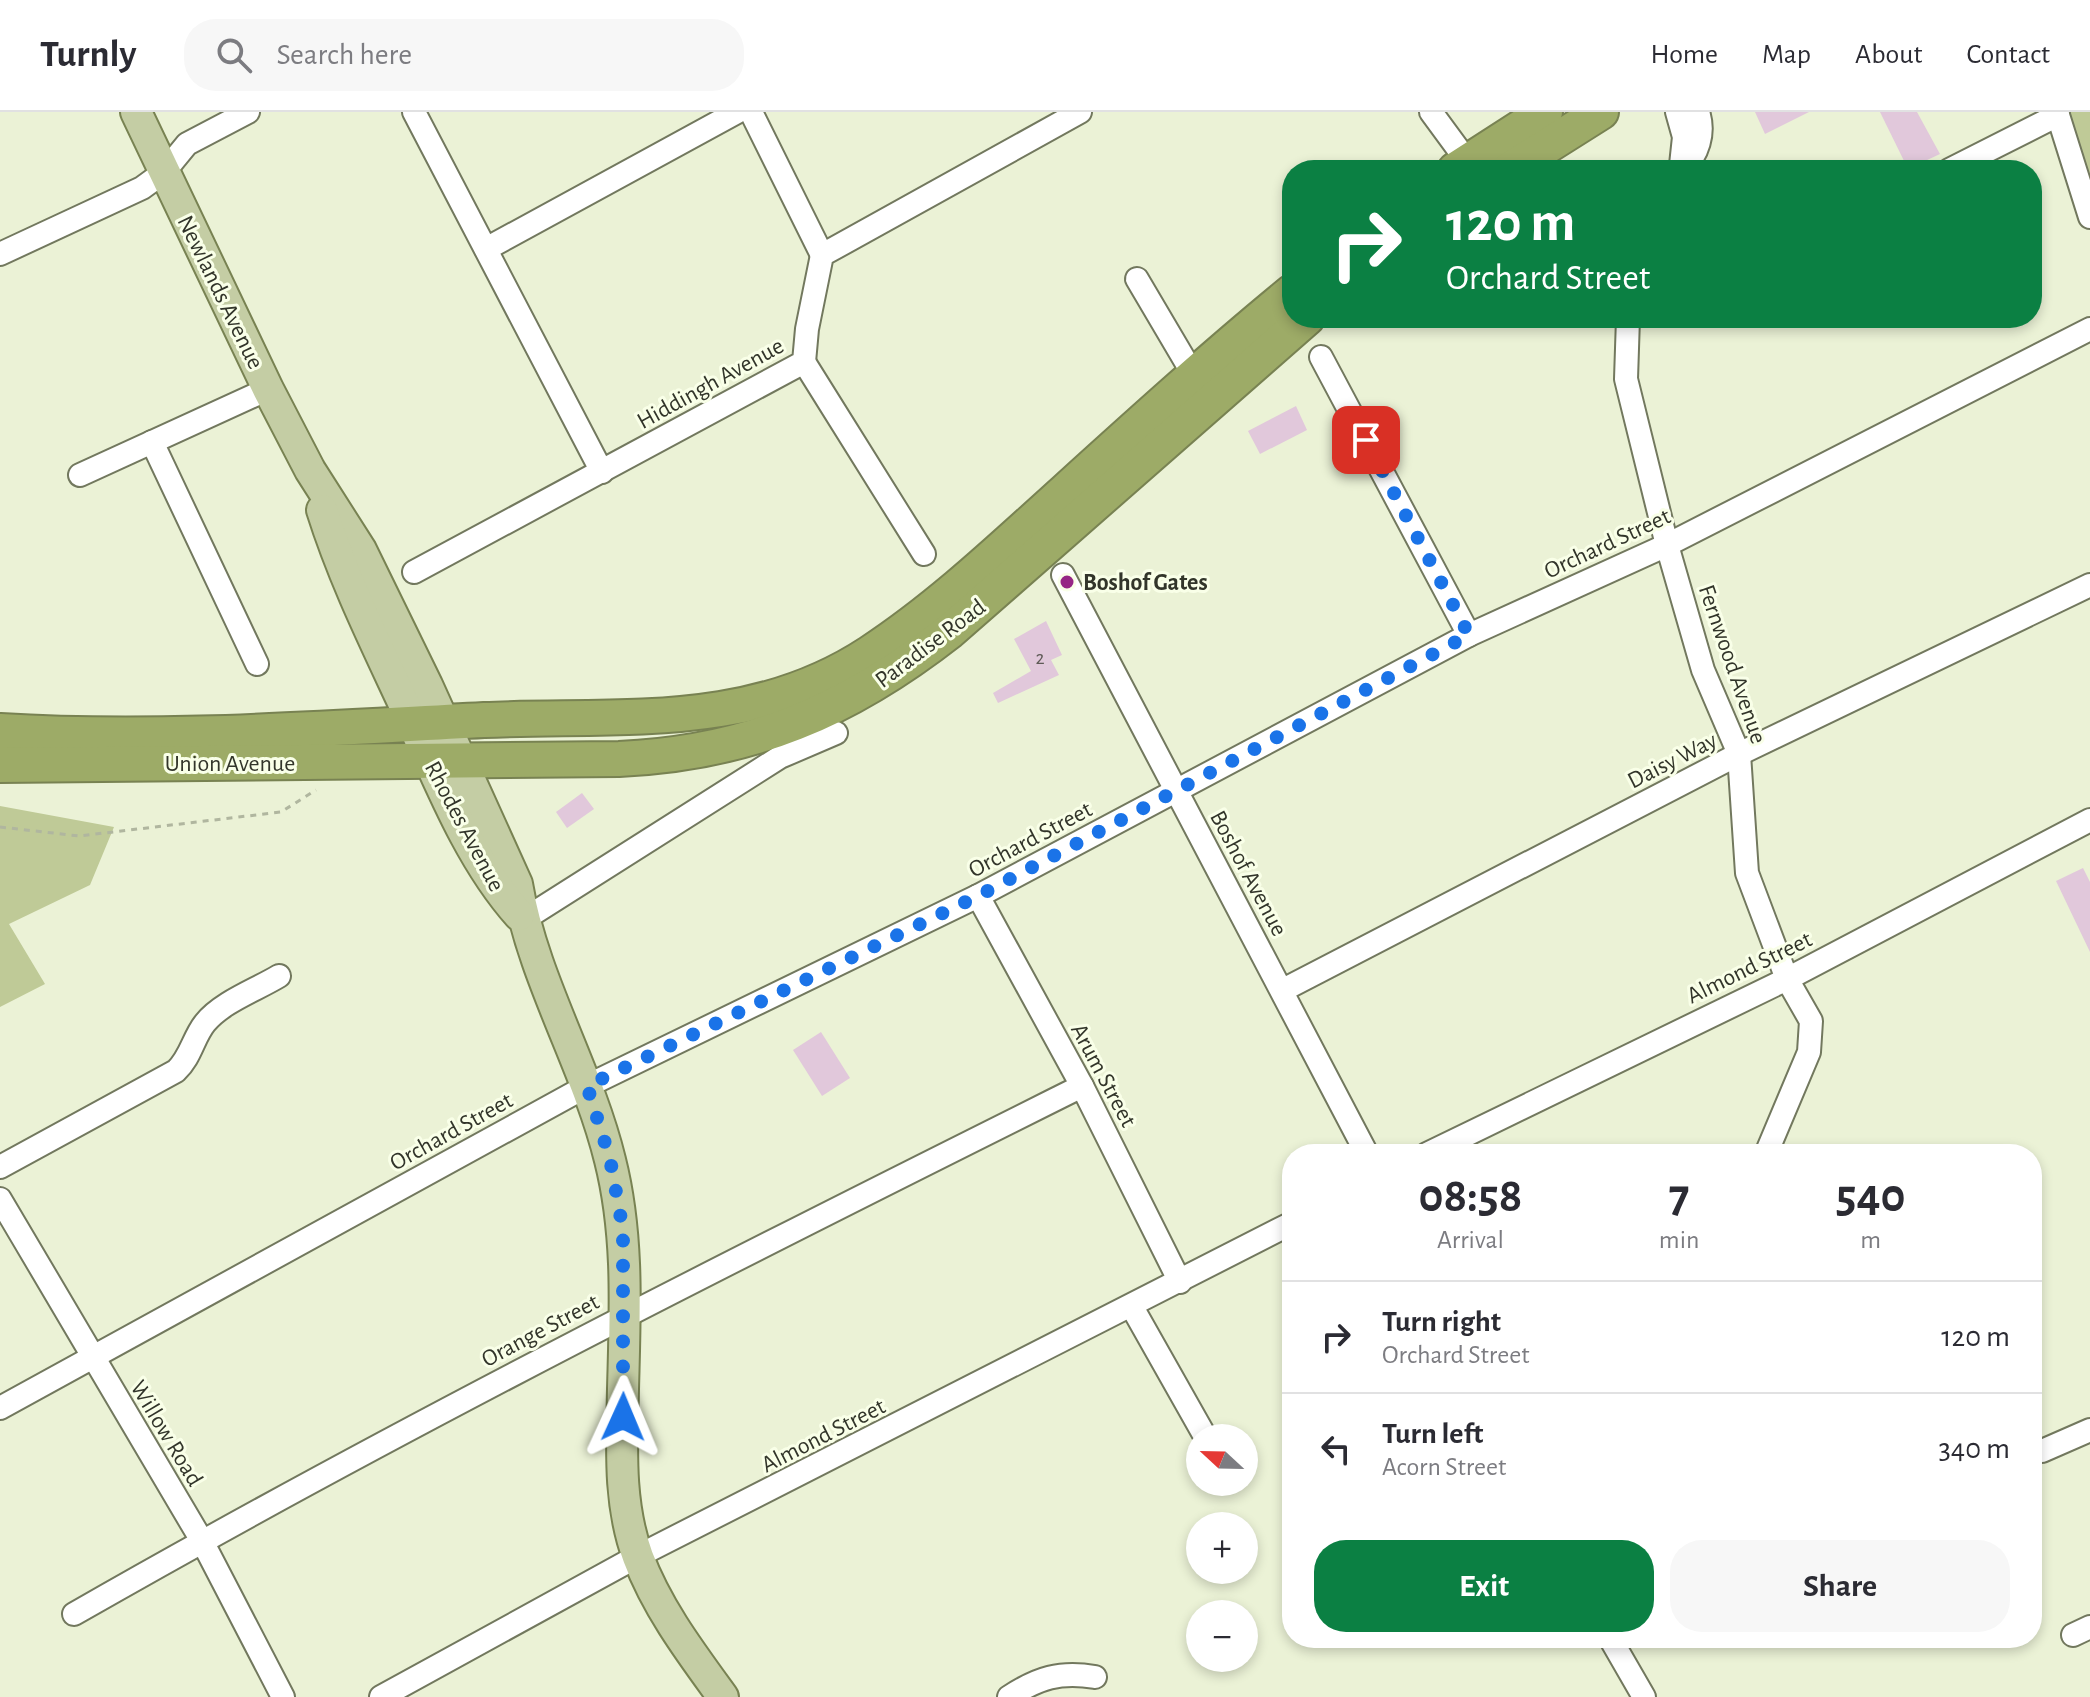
<!DOCTYPE html>
<meta charset="utf-8">
<style>
:root{--surface:#fff;--page:#f7f7f7;--text:#2b2b33;--muted:#7c7c81;--line:#e1e1e2;--accent:#0b8043}
body{margin:0;font-family:"Alegreya Sans",sans-serif;background:var(--page);color:var(--text);height:100vh;display:flex;flex-direction:column;font-size:30px;white-space:nowrap}
*{box-sizing:border-box;margin:0}
p{font-size:26px;color:var(--muted)}
.icon{flex:none;width:44px;height:44px;fill:none;stroke:currentColor;stroke-width:2;stroke-linecap:round;stroke-linejoin:round}
.map{position:relative;flex:1;overflow:hidden}
.sheet{position:absolute;left:1282px;top:1032px;width:760px;height:504px;display:flex;flex-direction:column;background:var(--surface);border-radius:32px;box-shadow:0 4px 12px #0003}
.sheet>*{flex:none}
.hud{position:absolute;left:1282px;top:48px;width:760px;height:168px;border-radius:32px;box-shadow:0 4px 12px #0003;background:#0b8043;color:#fff;overflow:hidden}
.needle{width:52px;rotate:292deg}
.tools{position:absolute;left:1186px;top:1312px;display:grid;gap:16px}
.tools a{display:grid;place-items:center;width:72px;height:72px;border-radius:50%;background:var(--surface);box-shadow:0 4px 12px #0003;font-size:40px}
.pin{position:absolute;display:grid;place-items:center;width:68px;height:68px;color:#fff;margin:-34px;border-radius:16px;box-shadow:0 4px 12px #0006}
.me{position:absolute;width:88px;margin:-44px;rotate:1deg;stroke-linejoin:round;filter:drop-shadow(0 0 6px #0008)}
.turn{display:flex;align-items:center;gap:28px;height:168px;padding:0 32px;font-size:36px}
.turn .icon{width:104px;height:104px;stroke-width:2.5}
.turn b{display:block;font-size:56px;line-height:68px}
.eta{display:flex;justify-content:space-evenly;align-items:center;height:136px;text-align:center}
.eta b{font-size:48px;font-weight:700;line-height:56px}
.button{display:flex;gap:16px;margin-top:auto;padding:16px 32px}
.button a{flex:1;height:92px;border-radius:32px;background:var(--accent);color:#fff;font-size:32px;font-weight:700;line-height:92px;text-align:center}
.button a+a{background:var(--page);color:var(--text)}
ul{padding:0;list-style:none}
li{display:flex;align-items:center;gap:24px;height:112px;padding:0 32px;border-top:2px solid var(--line)}
li div{flex:1}
li b{display:block;font-size:30px}
li em{font-style:normal}
header{display:flex;align-items:center;gap:48px;box-sizing:border-box;height:112px;padding:0 40px;background:var(--surface);border-bottom:2px solid var(--line)}
header strong{font-size:38px}
nav{display:flex;gap:44px;margin-inline-start:auto;font-size:28px}
.search{width:560px;height:72px;background:var(--page);display:flex;align-items:center;gap:20px;box-sizing:border-box;padding:0 28px;border-radius:32px;color:var(--muted);font-size:30px}
.map>svg:first-child{display:block}
.green{fill:#bfca97}
.building{fill:#e1c8db}
.lines{fill:none;stroke-linecap:round;stroke-linejoin:round}
.minor-casing{stroke:#72785e;stroke-width:26}
.major-casing{stroke:#788252;stroke-width:34}
.highway-casing{stroke:#788252;stroke-width:38}
.path{stroke:#b0b69f;stroke-width:3;stroke-dasharray:6 6;stroke-linecap:butt}
.minor{stroke:#fff;stroke-width:22}
.major{stroke:#c4cda4;stroke-width:30}
.highway{stroke:#9dab67;stroke-width:34}
.route{stroke:#1a73e8;stroke-width:14;stroke-dasharray:0 25.2}
.poi-dot{fill:#962685;stroke:#f9ffe8;stroke-width:3}
.labels{text-anchor:middle;stroke-width:6;stroke-linejoin:round;paint-order:stroke}
.number-label{font-size:20px;fill:#5e5a56}
.street-label{font-size:24px;fill:#32352a;stroke:#f9ffe8}
.poi-label{font-size:24px;font-weight:bold;fill:#32352a;stroke:#f9ffe8;text-anchor:start}
</style>
<header>
<strong>Turnly</strong>
<div class="search"><svg class="icon" aria-label="search" viewBox="0 0 24 24"><circle cx="10" cy="10" r="6"/><path d="M15 15l6 6"/></svg>Search here</div>
<nav><a>Home</a><a>Map</a><a>About</a><a>Contact</a></nav>
</header>
<div class="map">
<svg width="2090" height="1585" viewBox="0 0 2090 1585">
<rect width="100%" height="100%" fill="#ebf2d6"/>
<g class="green">
<polygon points="2062,0 2090,0 2090,89"/>
<polygon points="0,694 114,715 90,773 9,812 45,872 0,895"/>
</g>
<g class="building">
<polygon points="1755,0 1809,0 1765,22"/>
<polygon points="1880,0 1917,0 1940,42 1908,57"/>
<polygon points="1296,294 1307,318 1260,342 1248,319"/>
<polygon points="1046,509 1062,543 1051,548 1059,563 998,591 993,581 1031,559 1014,527"/>
<polygon points="582,681 594,697 567,716 556,700"/>
<polygon points="2083,756 2090,770 2090,840 2056,769"/>
<polygon points="821,920 850,966 822,984 793,938"/>
</g>
<g class="lines">
<defs>
<g id="minor">
<polyline points="414,0 602,360"/>
<polyline points="751,0 822,143"/>
<polyline points="1431,0 1467,49"/>
<polyline points="1677,0 1684,25 1681,53"/>
<polyline points="2057,0 2090,105"/>
<path d="M1682,58c16,-15 23,-37 16,-58"/>
<polyline points="1949,58 2058,3"/>
<polyline points="486,137 737,0"/>
<polyline points="0,142 142,76 164,60 187,32 248,0"/>
<polyline points="1137,167 1193,262"/>
<polyline points="1628,206 1626,267 1667,433 1703,558 1739,642 1747,761 1787,867 1811,909 1809,940 1766,1042"/>
<polyline points="1321,245 1469,523"/>
<polyline points="804,250 924,442"/>
<polyline points="152,330 257,552"/>
<polyline points="80,363 268,277"/>
<polyline points="414,460 804,250 807,217 822,143 1080,0"/>
<polyline points="1063,463 1367,1042"/>
<polyline points="978,784 1082,974 1180,1170"/>
<polyline points="523,808 780,645 836,621"/>
<polyline points="1283,878 1739,642 2090,473"/>
<polyline points="1427,1042 1787,867 2090,708"/>
<path d="M0,1055l176,-96c15,-14 17,-33 29,-48 17,-21 51,-33 74,-47"/>
<polyline points="0,1087 202,1429 283,1585"/>
<polyline points="1132,1195 1206,1326"/>
<polyline points="0,1296 587,974 978,784 1469,523 1667,433 2090,217"/>
<polyline points="2042,1339 2090,1318"/>
<path d="M74,1502c330,-189 669,-359 1008,-528"/>
<polyline points="2073,1523 2090,1515"/>
<polyline points="1610,1526 1644,1585"/>
<polyline points="381,1585 638,1444 1292,1111"/>
<path d="M1009,1585c29,-19 51,-26 86,-20"/>
</g>
<g id="major">
<path d="M136,0l132,277 42,81 51,80 66,135 90,199c16,96 70,182 93,276 19,75 15,152 13,229 -1,56 -5,114 15,168 19,51 53,96 85,140"/>
<path d="M322,398c22,70 55,136 86,203 31,68 61,146 111,202"/>
</g>
<g id="highway">
<polyline points="1455,58 1545,0"/>
<polyline points="1509,58 1601,0"/>
<path d="M0,619c161,10 324,-3 484,-11 134,-6 266,12 386,-67 70,-46 132,-105 194,-161 75,-68 150,-136 228,-200"/>
<path d="M0,653l619,-6c131,-6 229,-48 331,-128l357,-313"/>
</g>
</defs>
<use href="#minor" class="minor-casing"/>
<use href="#major" class="major-casing"/>
<use href="#highway" class="highway-casing"/>
<polyline class="path" points="0,715 79,724 281,700 316,678"/>
<use href="#minor" class="minor"/>
<use href="#major" class="major"/>
<use href="#highway" class="highway"/>
</g>
<g class="lines">
<polyline class="route" points="623,1305 623,1118 610,1047 587,974 978,784 1469,523 1366,328"/>
</g>
<circle class="poi-dot" cx="1067" cy="470" r="8"/>
<g class="labels">
<g class="number-label">
<text x="1040" y="552">2</text>
</g>
<g class="street-label">
<text transform="translate(221 180) rotate(64)" y="8">Newlands Avenue</text>
<text transform="translate(710 271) rotate(-29)" y="8">Hiddingh Avenue</text>
<text transform="translate(1607 431) rotate(-25)" y="8">Orchard Street</text>
<text transform="translate(930 531) rotate(-37)" y="8">Paradise Road</text>
<text transform="translate(1733 552) rotate(71)" y="8">Fernwood Avenue</text>
<text transform="translate(1672 648) rotate(-27)" y="8">Daisy Way</text>
<text x="230" y="659">Union Avenue</text>
<text transform="translate(465 714) rotate(62)" y="8">Rhodes Avenue</text>
<text transform="translate(1030 727) rotate(-28)" y="8">Orchard Street</text>
<text transform="translate(1249 761) rotate(62)" y="8">Boshof Avenue</text>
<text transform="translate(1749 855) rotate(-26)" y="8">Almond Street</text>
<text transform="translate(1104 963) rotate(62)" y="8">Arum Street</text>
<text transform="translate(451 1019) rotate(-29)" y="8">Orchard Street</text>
<text transform="translate(540 1218) rotate(-28)" y="8">Orange Street</text>
<text transform="translate(167 1321) rotate(59)" y="8">Willow Road</text>
<text transform="translate(823 1323) rotate(-27)" y="8">Almond Street</text>
</g>
<g class="poi-label">
<text x="1083" y="478">Boshof Gates</text>
</g>
</g>
</svg>
<div class="tools">
<a><svg class="needle" viewBox="-14 -14 28 28"><path d="M0-13l5 13h-10z" fill="#e53935"/><path d="M0 13l5-13h-10z" fill="#7c7c81"/></svg></a>
<a>+</a>
<a>−</a>
</div>
<div class="pin" style="left:1366px;top:328px;background:#d93025"><svg class="icon" aria-label="arrive" viewBox="0 0 24 24"><path d="M6 21V4h12l-3 4 3 4H6"/></svg></div>
<svg class="me" style="left:623px;top:1305px" viewBox="-20 -20 40 40"><path d="M0-17L14 15 0 8-14 15z" fill="#1a73e8" stroke="#fff" stroke-width="4"/></svg>
<div class="hud">
<div class="turn"><svg class="icon" aria-label="right" viewBox="0 0 24 24"><path d="M7 20v-9h11M14 6l5 5-5 5"/></svg><div><b>120 m</b>Orchard Street</div></div>
</div>
<section class="sheet">
<div class="eta">
<div><b>08:58</b><p>Arrival</p></div>
<div><b>7</b><p>min</p></div>
<div><b>540</b><p>m</p></div>
</div>
<ul>
<li><svg class="icon" aria-label="right" viewBox="0 0 24 24"><path d="M7 20v-9h11M14 6l5 5-5 5"/></svg><div><b>Turn right</b><p>Orchard Street</p></div><em>120 m</em></li>
<li><svg class="icon" aria-label="left" viewBox="0 0 24 24"><path d="M17 20v-9H6M10 6l-5 5 5 5"/></svg><div><b>Turn left</b><p>Acorn Street</p></div><em>340 m</em></li>
</ul>
<div class="button"><a>Exit</a><a>Share</a></div>
</section>
</div>
